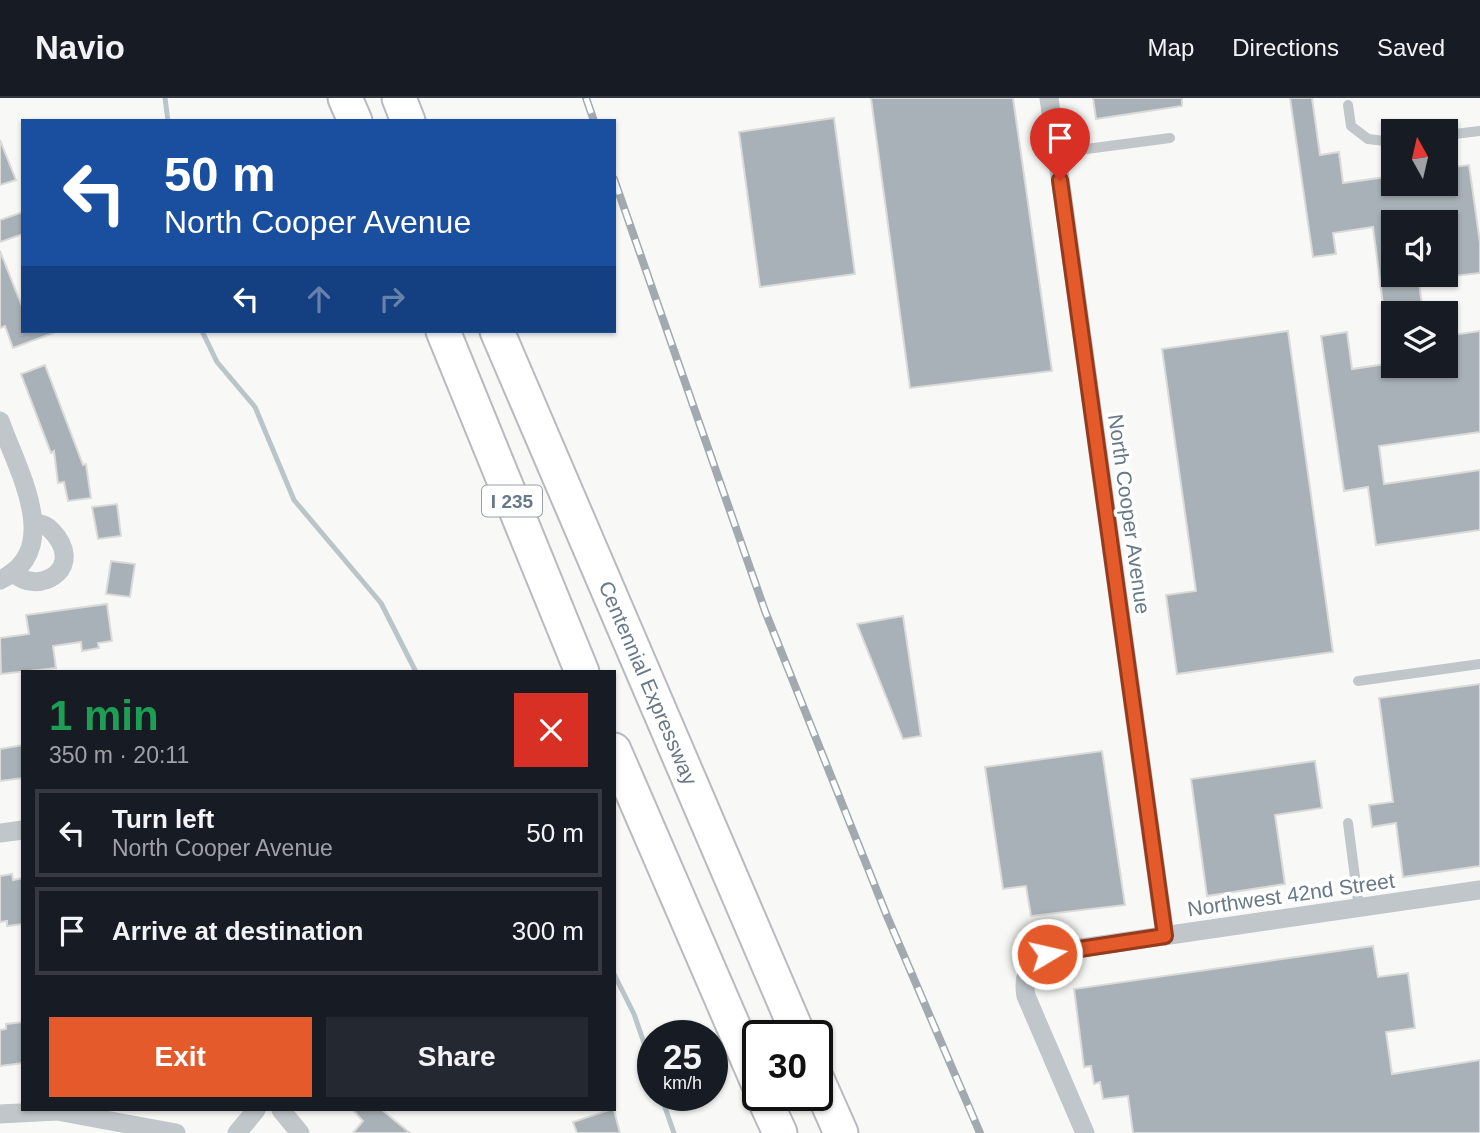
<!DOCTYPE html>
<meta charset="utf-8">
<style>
:root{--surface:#171b24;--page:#242831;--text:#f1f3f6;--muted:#9ea1a6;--line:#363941;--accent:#e55a2a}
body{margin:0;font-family:Arial,sans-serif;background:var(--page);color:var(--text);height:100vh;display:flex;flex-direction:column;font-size:26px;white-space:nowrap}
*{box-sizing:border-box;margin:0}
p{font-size:23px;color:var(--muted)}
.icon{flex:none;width:38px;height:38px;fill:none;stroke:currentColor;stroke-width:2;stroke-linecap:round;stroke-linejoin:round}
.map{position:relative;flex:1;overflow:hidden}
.side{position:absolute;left:21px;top:572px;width:595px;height:441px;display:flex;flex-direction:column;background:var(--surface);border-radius:0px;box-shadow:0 2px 5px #0004}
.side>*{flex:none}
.banner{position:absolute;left:21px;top:21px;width:595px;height:214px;border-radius:0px;box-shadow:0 2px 5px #0004;background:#1a4fa0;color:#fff;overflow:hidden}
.needle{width:46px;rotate:352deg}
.controls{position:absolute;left:1381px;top:21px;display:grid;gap:14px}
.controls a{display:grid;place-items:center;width:77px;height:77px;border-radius:0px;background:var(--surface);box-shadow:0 2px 5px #0004;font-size:35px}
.speed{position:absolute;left:637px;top:922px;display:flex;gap:14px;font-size:35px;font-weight:700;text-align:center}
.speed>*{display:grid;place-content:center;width:91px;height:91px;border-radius:50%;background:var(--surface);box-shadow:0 2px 5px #0004;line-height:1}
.speed small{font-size:18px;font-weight:400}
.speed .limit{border:4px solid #111;border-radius:10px;background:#fff;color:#111}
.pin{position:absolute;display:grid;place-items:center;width:60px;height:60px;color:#fff;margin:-72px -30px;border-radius:50% 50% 50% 0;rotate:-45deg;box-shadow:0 0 7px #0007}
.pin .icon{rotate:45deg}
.me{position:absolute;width:77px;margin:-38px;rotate:81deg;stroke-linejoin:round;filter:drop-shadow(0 0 5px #0008)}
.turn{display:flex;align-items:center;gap:24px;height:147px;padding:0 28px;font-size:32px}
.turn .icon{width:91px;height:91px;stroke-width:2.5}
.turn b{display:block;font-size:49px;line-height:60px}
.lanes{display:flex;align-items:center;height:66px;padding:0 28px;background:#0003;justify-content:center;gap:35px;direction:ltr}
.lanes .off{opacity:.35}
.round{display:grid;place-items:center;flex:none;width:74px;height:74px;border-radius:0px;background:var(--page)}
.overview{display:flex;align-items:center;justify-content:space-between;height:119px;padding:0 28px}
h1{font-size:42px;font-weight:700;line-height:52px;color:#1e9e55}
.primary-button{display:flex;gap:14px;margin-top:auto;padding:14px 28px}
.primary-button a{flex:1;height:80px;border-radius:0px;background:var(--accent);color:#fff;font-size:28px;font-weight:700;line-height:80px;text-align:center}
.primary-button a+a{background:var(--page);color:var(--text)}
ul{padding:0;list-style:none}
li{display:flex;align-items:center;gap:21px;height:88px;margin:0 14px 10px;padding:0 14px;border:4px solid var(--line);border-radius:0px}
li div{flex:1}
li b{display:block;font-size:26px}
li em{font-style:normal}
header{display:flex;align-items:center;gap:42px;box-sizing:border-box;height:98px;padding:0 35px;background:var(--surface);border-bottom:2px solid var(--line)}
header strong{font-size:33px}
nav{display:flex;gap:38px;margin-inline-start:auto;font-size:24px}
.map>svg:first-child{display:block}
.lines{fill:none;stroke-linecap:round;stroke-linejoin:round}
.stream{stroke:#bac5ca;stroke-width:5}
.building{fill:#a8b1b7;stroke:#dadad8;stroke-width:2}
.motorway-casing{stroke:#b7babe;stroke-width:37}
.service{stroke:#c1c6ca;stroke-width:10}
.minor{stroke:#c1c6ca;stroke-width:19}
.motorway{stroke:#fff;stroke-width:33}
.rail-casing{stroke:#a2a9af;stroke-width:8}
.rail{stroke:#fff;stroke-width:5;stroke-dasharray:16;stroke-linecap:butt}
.route-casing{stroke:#953a1b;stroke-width:18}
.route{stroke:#e55a2a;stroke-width:12}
.labels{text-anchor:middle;stroke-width:7;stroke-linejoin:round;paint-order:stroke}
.shield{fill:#fff;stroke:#95a0ab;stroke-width:2}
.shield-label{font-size:19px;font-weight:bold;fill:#677887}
.street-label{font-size:21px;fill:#677887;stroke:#fff}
</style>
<header>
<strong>Navio</strong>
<nav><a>Map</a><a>Directions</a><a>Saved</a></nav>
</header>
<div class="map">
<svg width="1480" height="1035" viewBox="0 0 1480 1035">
<rect width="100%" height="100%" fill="#f8f9f6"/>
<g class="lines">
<g class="stream">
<polyline points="165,0 168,23"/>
<polyline points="202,233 217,264 255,309 294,402 381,505 416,574"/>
<polyline points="614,876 634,916 653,971"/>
<polyline points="661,998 674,1035"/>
</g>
</g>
<g class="building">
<polygon points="871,0 1013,0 1052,273 910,290"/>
<polygon points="1093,0 1182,0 1182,8 1096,21"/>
<polygon points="1290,0 1312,0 1320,57 1339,54 1343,85 1393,78 1393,86 1446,86 1446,70 1469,67 1480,145 1480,175 1446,179 1446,119 1393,124 1393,177 1418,177 1423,215 1384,215 1373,129 1333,135 1336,156 1313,159"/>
<polygon points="834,20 855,176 760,189 739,34"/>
<polygon points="0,42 16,82 0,87"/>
<polygon points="23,114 23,136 0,144 0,122"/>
<polygon points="0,153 23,211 23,233 56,234 13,250 5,228 0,230"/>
<polygon points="1288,233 1333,554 1177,576 1166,497 1196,493 1162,251"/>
<polygon points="1480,233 1480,334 1379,348 1384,386 1480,372 1480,432 1376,447 1368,389 1344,393 1321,238 1347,234 1352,271 1393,265 1393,268 1446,268 1446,238"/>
<polygon points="45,267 83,367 86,366 91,400 68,403 64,384 58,385 54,353 51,355 21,276"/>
<polygon points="117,406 121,438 98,441 92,409"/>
<polygon points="111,463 135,466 130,499 106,496"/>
<polygon points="107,506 112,543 98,545 99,550 82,553 81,544 53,548 56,570 1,576 0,540 29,536 26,517"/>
<polygon points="903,518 921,638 903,641 857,526"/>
<polygon points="1480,586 1480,768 1403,779 1396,725 1372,729 1369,707 1393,704 1379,600"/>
<polygon points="23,647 23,680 0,683 0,651"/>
<polygon points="1102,653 1125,807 1031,818 1026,788 1003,791 985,669"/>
<polygon points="1315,663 1322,710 1275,717 1285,786 1207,798 1191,681"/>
<polygon points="12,776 13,782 23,780 23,826 7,828 7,823 0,824 0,778"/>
<polygon points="1373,848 1378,879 1408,875 1415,930 1386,934 1392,976 1480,962 1480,1035 1133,1035 1128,998 1103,1001 1100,984 1094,986 1091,968 1084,969 1074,891"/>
<polygon points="23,924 23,965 0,968 0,932 6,931 6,926"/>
<polygon points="353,1012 382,1012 410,1035 353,1035 363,1023"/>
<polygon points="609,1012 614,1012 620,1035 577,1035 573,1024"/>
</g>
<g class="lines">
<defs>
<g id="motorway">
<polyline points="345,0 355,23"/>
<polyline points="399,0 408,23"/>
<polyline points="443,233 582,574"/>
<path id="s1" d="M497,233l302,705"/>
<polyline points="614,652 758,985"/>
<polyline points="817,981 841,1035"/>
<polyline points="763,998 780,1035"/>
</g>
</defs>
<use href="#motorway" class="motorway-casing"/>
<g class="service">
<polyline points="1348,7 1351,28 1368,41 1393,44"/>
<polyline points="1446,37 1480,33"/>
<polyline points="1056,55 1170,40"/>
<polyline points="1358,583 1480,566"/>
<polyline points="1348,725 1359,810"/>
</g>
<g class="minor">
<polyline points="1049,0 1165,838"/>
<path d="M0,323c17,48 65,129 0,159"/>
<path d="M14,475c22,22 68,-1 43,-36 -7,-9 -11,-13 -22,-14"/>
<polyline points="0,735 23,732"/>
<polyline points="281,1012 300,1035"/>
<polyline points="0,1016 57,1013 176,1035"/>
<polyline points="237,1035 256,1012"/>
<path d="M1085,1035l-59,-137c-5,-27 9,-40 34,-45l420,-61"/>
</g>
<use href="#motorway" class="motorway"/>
<defs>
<g id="rail">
<polyline points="586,0 594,23"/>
<polyline points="614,81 765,513 887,818 980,1035"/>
</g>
</defs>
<use href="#rail" class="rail-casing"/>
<use href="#rail" class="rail"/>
</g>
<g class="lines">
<defs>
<polyline id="route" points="1047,856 1165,838 1060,82"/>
</defs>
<use href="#route" class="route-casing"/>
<use href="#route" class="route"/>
</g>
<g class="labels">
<rect class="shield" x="482" y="387.5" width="60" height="31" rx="5"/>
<g class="shield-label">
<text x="512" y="410">I 235</text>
</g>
<g class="street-label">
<text transform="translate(1129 416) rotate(82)" y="7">North Cooper Avenue</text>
<text dy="7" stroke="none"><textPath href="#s1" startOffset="383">Centennial Expressway</textPath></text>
<text transform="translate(1291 797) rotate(-8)" y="7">Northwest 42nd Street</text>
</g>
</g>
</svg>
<div class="controls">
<a><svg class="needle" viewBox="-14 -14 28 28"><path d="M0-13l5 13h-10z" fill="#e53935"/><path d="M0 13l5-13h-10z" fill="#9ea1a6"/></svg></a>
<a><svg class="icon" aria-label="sound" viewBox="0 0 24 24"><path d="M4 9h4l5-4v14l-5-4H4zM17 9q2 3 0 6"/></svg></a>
<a><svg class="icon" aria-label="layers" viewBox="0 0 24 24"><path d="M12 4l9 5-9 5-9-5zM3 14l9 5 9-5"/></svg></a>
</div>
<div class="speed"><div>25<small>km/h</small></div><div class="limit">30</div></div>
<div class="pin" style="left:1060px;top:82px;background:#d93025"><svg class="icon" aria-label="arrive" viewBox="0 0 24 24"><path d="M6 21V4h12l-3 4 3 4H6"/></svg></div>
<svg class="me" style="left:1047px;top:856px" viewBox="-20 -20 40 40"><circle r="17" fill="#e55a2a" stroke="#fff" stroke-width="3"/><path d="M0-11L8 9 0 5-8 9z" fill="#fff"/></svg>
<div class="banner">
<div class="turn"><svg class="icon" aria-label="left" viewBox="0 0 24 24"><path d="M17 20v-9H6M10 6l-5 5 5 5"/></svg><div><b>50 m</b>North Cooper Avenue</div></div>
<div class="lanes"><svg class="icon" aria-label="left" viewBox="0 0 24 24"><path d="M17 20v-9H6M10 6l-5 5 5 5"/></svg><svg class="icon off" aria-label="ahead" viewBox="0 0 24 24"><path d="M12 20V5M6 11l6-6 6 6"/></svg><svg class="icon off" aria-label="right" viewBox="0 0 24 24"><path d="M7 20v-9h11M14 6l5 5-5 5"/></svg></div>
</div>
<section class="side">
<div class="overview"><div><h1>1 min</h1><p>350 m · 20:11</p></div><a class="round" style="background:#d93025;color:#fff"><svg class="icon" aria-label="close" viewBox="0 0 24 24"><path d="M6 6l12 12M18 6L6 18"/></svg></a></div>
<ul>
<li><svg class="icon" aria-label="left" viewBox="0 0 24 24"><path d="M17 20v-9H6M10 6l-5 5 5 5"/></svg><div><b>Turn left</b><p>North Cooper Avenue</p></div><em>50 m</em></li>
<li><svg class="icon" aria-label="arrive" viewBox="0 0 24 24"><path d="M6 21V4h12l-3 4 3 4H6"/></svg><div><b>Arrive at destination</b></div><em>300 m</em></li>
</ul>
<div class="primary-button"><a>Exit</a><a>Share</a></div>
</section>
</div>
